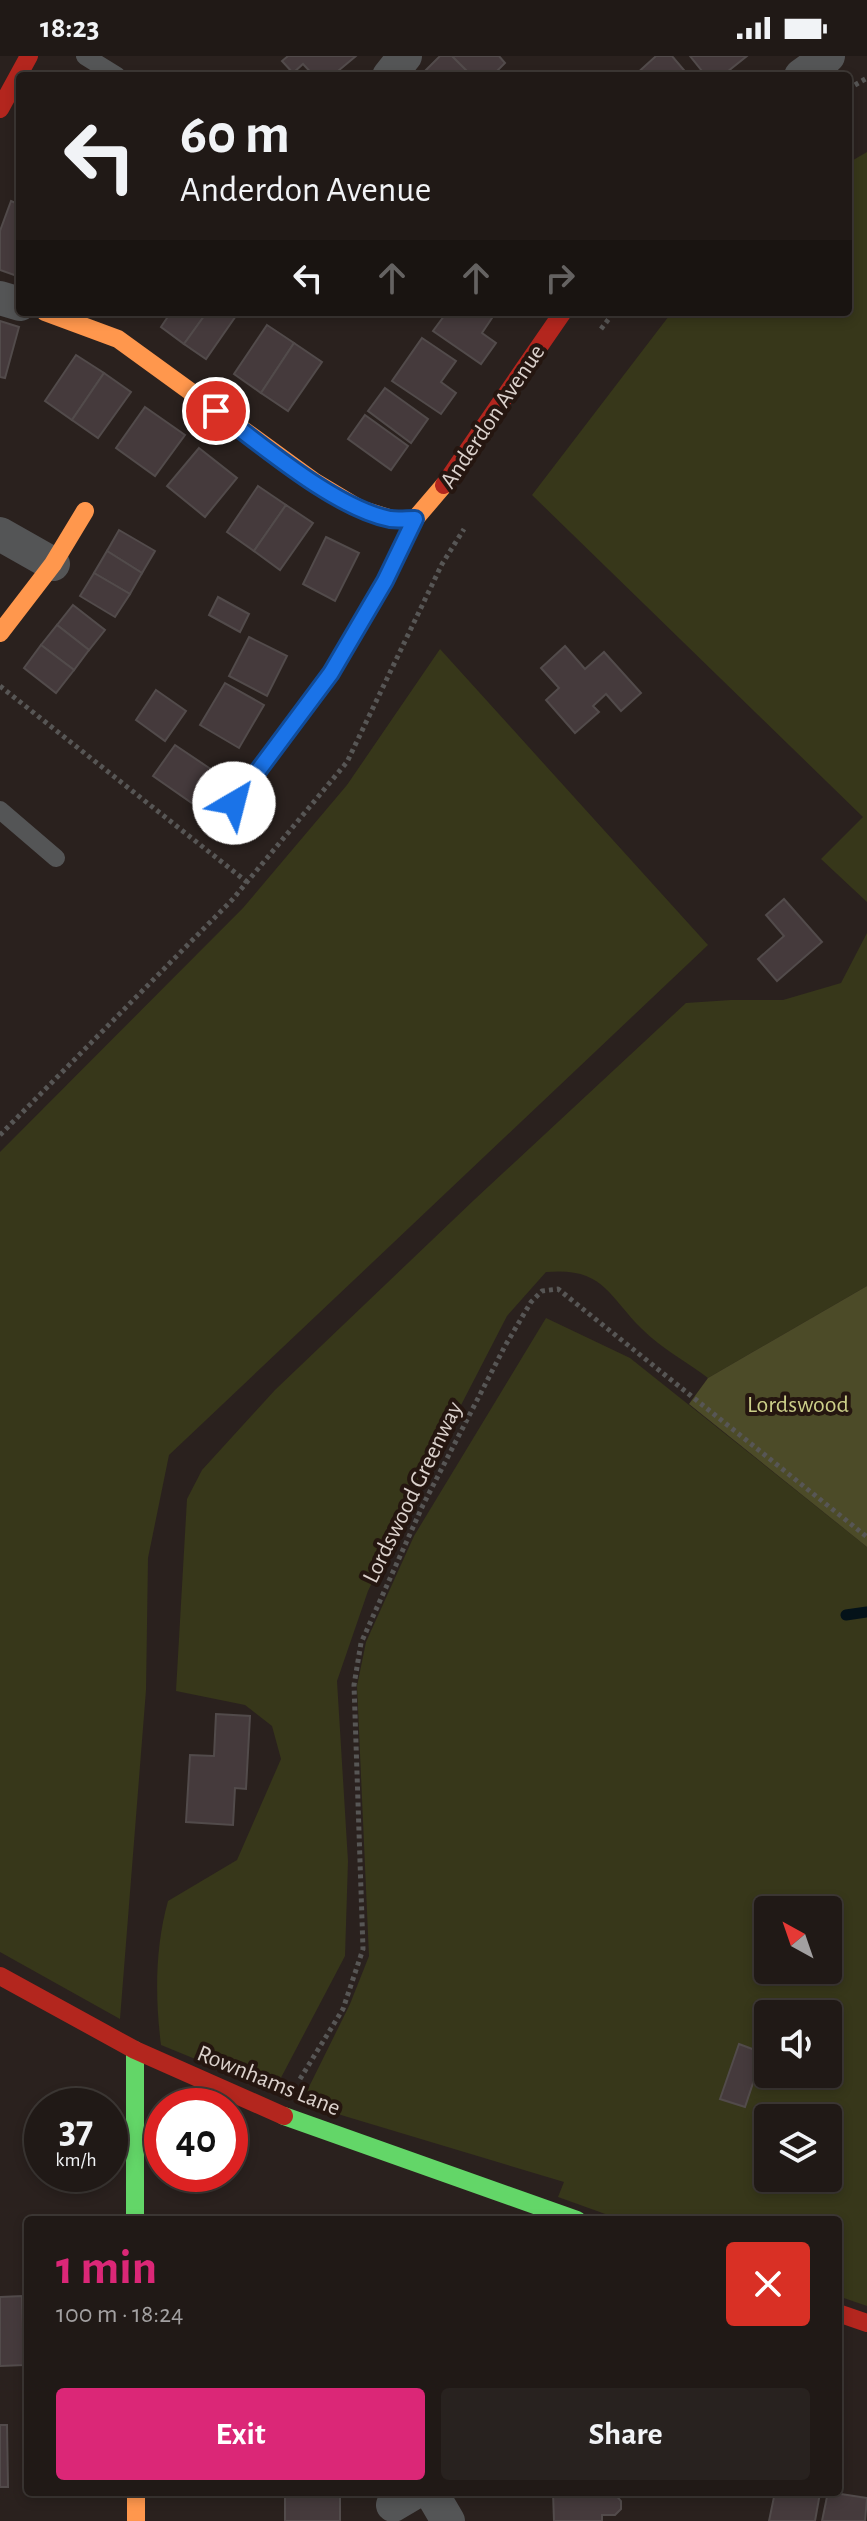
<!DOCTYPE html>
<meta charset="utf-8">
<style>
:root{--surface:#201916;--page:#28221f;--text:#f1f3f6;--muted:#a2a0a1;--line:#3d3835;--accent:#db2777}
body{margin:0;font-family:"Alegreya Sans",sans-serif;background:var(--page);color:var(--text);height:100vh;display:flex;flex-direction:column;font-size:30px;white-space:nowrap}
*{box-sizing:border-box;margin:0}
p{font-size:26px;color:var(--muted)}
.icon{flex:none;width:44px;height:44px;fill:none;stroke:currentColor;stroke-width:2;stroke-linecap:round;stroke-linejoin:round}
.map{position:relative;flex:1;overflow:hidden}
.sheet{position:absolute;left:24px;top:2160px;width:818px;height:280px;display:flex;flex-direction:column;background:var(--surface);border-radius:8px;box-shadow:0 4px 12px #0003,0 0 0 2px var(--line)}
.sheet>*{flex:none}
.guide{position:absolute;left:16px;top:16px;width:836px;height:244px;border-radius:8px;box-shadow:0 4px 12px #0003,0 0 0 2px var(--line);background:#201916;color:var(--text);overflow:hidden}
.needle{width:52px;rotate:320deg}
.controls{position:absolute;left:754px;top:1840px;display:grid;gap:16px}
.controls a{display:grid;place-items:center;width:88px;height:88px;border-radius:8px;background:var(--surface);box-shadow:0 4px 12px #0003,0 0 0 2px var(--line);font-size:40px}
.speed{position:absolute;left:24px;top:2032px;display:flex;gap:16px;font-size:40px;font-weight:700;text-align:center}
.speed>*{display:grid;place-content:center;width:104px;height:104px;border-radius:50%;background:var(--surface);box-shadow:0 4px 12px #0003,0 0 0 2px var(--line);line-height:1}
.speed small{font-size:20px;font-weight:400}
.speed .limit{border:12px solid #d22;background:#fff;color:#111}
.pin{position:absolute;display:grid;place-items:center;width:68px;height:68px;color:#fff;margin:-34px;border:4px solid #fff;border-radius:50%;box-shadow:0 2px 8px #0007}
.me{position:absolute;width:88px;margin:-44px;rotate:37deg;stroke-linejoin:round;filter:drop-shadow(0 0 6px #0008)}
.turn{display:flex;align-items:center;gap:28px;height:168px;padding:0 32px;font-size:36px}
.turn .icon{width:104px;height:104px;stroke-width:2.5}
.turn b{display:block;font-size:56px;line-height:68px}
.lanes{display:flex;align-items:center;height:76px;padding:0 32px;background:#0003;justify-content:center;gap:40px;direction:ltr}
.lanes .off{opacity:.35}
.round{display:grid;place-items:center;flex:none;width:84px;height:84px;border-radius:8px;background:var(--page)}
.summary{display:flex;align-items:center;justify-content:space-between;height:136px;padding:0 32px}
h1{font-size:48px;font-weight:600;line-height:60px;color:var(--accent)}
.cta{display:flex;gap:16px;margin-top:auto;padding:16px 32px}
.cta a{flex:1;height:92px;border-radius:8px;background:var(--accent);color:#fff;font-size:32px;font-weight:600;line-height:92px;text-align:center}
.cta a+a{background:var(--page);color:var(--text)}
.status{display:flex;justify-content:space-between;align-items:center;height:56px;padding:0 40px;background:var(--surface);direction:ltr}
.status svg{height:22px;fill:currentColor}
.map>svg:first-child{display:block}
.green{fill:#37371a;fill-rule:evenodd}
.forest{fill:#4c4b28}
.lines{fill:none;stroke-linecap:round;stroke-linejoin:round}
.stream{stroke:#041219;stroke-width:11}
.building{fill:#453a3c;stroke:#524b4b;stroke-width:2}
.path{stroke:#575655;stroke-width:5;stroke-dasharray:4 4;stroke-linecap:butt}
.lane{stroke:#545556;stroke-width:18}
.street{stroke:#545556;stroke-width:34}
.fast{stroke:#63d668;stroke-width:18}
.slow{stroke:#ff974d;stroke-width:18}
.jam{stroke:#b3261e;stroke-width:18}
.route-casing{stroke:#114b97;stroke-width:20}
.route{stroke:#1a73e8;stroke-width:14}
.labels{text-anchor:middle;stroke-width:8;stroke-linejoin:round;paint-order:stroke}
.street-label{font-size:24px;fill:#dbd1cc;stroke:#251610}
.park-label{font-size:24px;fill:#cccf89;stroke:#251610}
</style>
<div class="status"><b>18:23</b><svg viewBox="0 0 49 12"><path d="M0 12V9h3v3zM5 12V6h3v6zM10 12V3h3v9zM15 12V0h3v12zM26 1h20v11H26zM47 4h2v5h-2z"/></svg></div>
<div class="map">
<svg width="867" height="2465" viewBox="0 0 867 2465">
<rect width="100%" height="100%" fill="#2a211e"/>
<g class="green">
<polygon points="867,96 867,846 821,803 863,761 532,439 672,256 848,256 848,107"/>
<polygon points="440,593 708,889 169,1399 148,1502 146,1634 120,1963 0,1896 0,1096 243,852 347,729"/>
<path d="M867,877v353l-159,92c-21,-16 -47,-30 -66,-49 -35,-35 -39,-62 -96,-57l-39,44 -81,157 -58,118 -31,90 11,180 -3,95 -71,135 -113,-46c-6,-48 -6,-97 7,-144l69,-41 44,-101 -9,-33 -27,-21 -69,-14 11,-192 15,-29 73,-80 199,-190 212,-197 45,-3h52l58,-17z"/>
<path d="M546,1262l84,40 237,189v759l-29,-10v-76h-216l-64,-23 6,-15 -263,-79 49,-99 19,-48 -12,-270 9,-44 48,-106zM768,1854h60v60h-60zM768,1958h60v60h-60zM768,2062h60v60h-60z"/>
</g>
<polygon class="forest" points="867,1230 867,1491 689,1348 708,1322"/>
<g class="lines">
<polyline class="stream" points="846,1559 867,1556"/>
</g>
<g class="building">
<polygon points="288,0 356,0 332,20 314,20 303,8 293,17 282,5"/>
<polygon points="440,0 452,0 472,20 425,20 423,17"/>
<polygon points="452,0 499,0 505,7 492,20 472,20"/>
<polygon points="656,0 672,0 689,20 634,20"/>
<polygon points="690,0 747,0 722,20 706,20"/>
<polygon points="11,145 20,149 20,221 0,214 0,175"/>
<polygon points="171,256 207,256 184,288 161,271"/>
<polygon points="207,256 238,257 206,303 184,288"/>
<polygon points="447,256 496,256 482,277 496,287 481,308 433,275"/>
<polygon points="0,265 19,271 5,322 0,321"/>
<polygon points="267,269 294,287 261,337 234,318"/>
<polygon points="422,282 456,305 441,326 456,337 441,358 392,325"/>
<polygon points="294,287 322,306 288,355 261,337"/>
<polygon points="76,299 104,317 72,364 45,345"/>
<polygon points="104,317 131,336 98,382 72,364"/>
<polygon points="385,332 428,363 411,387 368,355"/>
<polygon points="145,351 185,379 155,420 116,392"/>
<polygon points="365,359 408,390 391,414 348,383"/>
<polygon points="199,392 237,422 205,461 167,430"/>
<polygon points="258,430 286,449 254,495 227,476"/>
<polygon points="286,449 313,467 280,514 254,495"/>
<polygon points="119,474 155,495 142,517 107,495"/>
<polygon points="326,481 359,497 335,545 303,528"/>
<polygon points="107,495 142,517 130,538 94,517"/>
<polygon points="94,517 130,538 115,561 80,540"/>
<polygon points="218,541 249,558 240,576 209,559"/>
<polygon points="73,549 105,574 89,594 57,569"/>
<polygon points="57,569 89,594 74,614 41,589"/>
<polygon points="249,581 287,600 267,640 229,620"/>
<polygon points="41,589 74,614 56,637 24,612"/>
<polygon points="565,590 585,613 604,596 641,637 621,655 606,638 593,650 599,656 575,677 546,644 559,632 541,612"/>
<polygon points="225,627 264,649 239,692 200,669"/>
<polygon points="156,634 186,655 165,685 136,664"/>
<polygon points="175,689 221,720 199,752 153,720"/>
<polygon points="784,843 822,886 777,925 758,903 784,880 766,859"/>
<polygon points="216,1658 250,1660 246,1733 235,1732 233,1769 186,1766 190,1699 214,1700"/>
<polygon points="739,1988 763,1997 745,2051 720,2043"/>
<polygon points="22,2240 24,2309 0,2310 0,2241"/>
<polygon points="0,2369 7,2369 8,2431 0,2431"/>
<polygon points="553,2436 615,2438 621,2445 621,2453 615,2459 602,2459 602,2465 554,2465"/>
<polygon points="775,2436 820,2437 815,2465 769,2465"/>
<polygon points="828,2436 867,2442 865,2465 822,2465"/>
<polygon points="285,2437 340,2438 340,2465 285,2465"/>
</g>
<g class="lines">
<g class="path">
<polyline points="848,33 867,22"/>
<polyline points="601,273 614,256"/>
<polyline points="0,630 247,826"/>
<polyline points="0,1079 232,844 347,706 442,508 464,473"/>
<polyline points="300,2023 343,1953 363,1893 354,1629 361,1587 423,1449 505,1290 531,1246 542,1235 558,1233 867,1481"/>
</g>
<g class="lane">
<polyline points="85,0 117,20"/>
<polyline points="0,754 56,802"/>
</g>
<g class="street">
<polyline points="389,20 405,0"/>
<polyline points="801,20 828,0"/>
<polyline points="0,242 20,248"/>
<polyline points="0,478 53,508"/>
<polyline points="431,2436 448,2465"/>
<polyline points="393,2449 415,2436"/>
</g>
<g class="fast">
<polyline points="234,747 331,617 385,525 415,463"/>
<polyline points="135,1994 135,2164"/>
<polyline points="284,2060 577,2164"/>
</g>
<g class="slow">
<polyline points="45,256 118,283 315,426 360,453 392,463 415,463 444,429"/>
<polyline points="0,577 53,508 85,455"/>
<polyline points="136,2436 136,2465"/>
</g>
<g class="jam">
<polyline points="0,53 29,0"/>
<polyline points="444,429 563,256"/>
<polyline points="0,1920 135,1994 284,2060"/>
<polyline points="838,2257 867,2267"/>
</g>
</g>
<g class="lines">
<defs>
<path id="route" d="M216,355c46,34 119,97 174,108 8,1 17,0 25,0l-30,62 -54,92 -97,130"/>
</defs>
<use href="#route" class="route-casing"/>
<use href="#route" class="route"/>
</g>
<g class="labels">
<g class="street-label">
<text transform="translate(492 360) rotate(-56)" y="8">Anderdon Avenue</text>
<text transform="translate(412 1436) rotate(-64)" y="8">Lordswood Greenway</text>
<text transform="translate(269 2024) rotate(22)" y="8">Rownhams Lane</text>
</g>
<g class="park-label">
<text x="798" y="1356">Lordswood</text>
</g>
</g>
</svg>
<div class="controls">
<a><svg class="needle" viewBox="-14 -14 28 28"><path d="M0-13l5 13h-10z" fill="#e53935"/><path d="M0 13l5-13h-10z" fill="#a2a0a1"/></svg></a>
<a><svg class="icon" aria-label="sound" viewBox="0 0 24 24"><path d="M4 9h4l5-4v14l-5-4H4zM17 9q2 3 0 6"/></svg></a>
<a><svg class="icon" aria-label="layers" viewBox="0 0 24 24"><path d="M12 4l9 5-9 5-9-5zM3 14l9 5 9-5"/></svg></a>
</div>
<div class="speed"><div>37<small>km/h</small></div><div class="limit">40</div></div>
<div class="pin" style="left:216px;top:355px;background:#d93025"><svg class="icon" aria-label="arrive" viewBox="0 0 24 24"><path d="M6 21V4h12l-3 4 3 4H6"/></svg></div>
<svg class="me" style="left:234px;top:747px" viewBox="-20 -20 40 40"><circle r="19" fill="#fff"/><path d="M0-13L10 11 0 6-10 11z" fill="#1a73e8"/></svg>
<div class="guide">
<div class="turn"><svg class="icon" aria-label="left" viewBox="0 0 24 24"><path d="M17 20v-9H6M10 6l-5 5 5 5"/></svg><div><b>60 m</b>Anderdon Avenue</div></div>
<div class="lanes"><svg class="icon" aria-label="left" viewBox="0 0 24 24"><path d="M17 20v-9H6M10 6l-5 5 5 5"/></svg><svg class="icon off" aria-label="ahead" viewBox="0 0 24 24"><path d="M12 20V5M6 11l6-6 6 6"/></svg><svg class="icon off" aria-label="ahead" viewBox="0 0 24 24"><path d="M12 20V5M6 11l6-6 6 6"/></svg><svg class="icon off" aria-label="right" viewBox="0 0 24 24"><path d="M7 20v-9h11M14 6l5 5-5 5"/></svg></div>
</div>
<section class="sheet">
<div class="summary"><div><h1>1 min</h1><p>100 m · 18:24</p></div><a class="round" style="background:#d93025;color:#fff"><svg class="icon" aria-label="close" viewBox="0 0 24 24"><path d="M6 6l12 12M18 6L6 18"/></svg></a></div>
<div class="cta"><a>Exit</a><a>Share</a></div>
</section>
</div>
